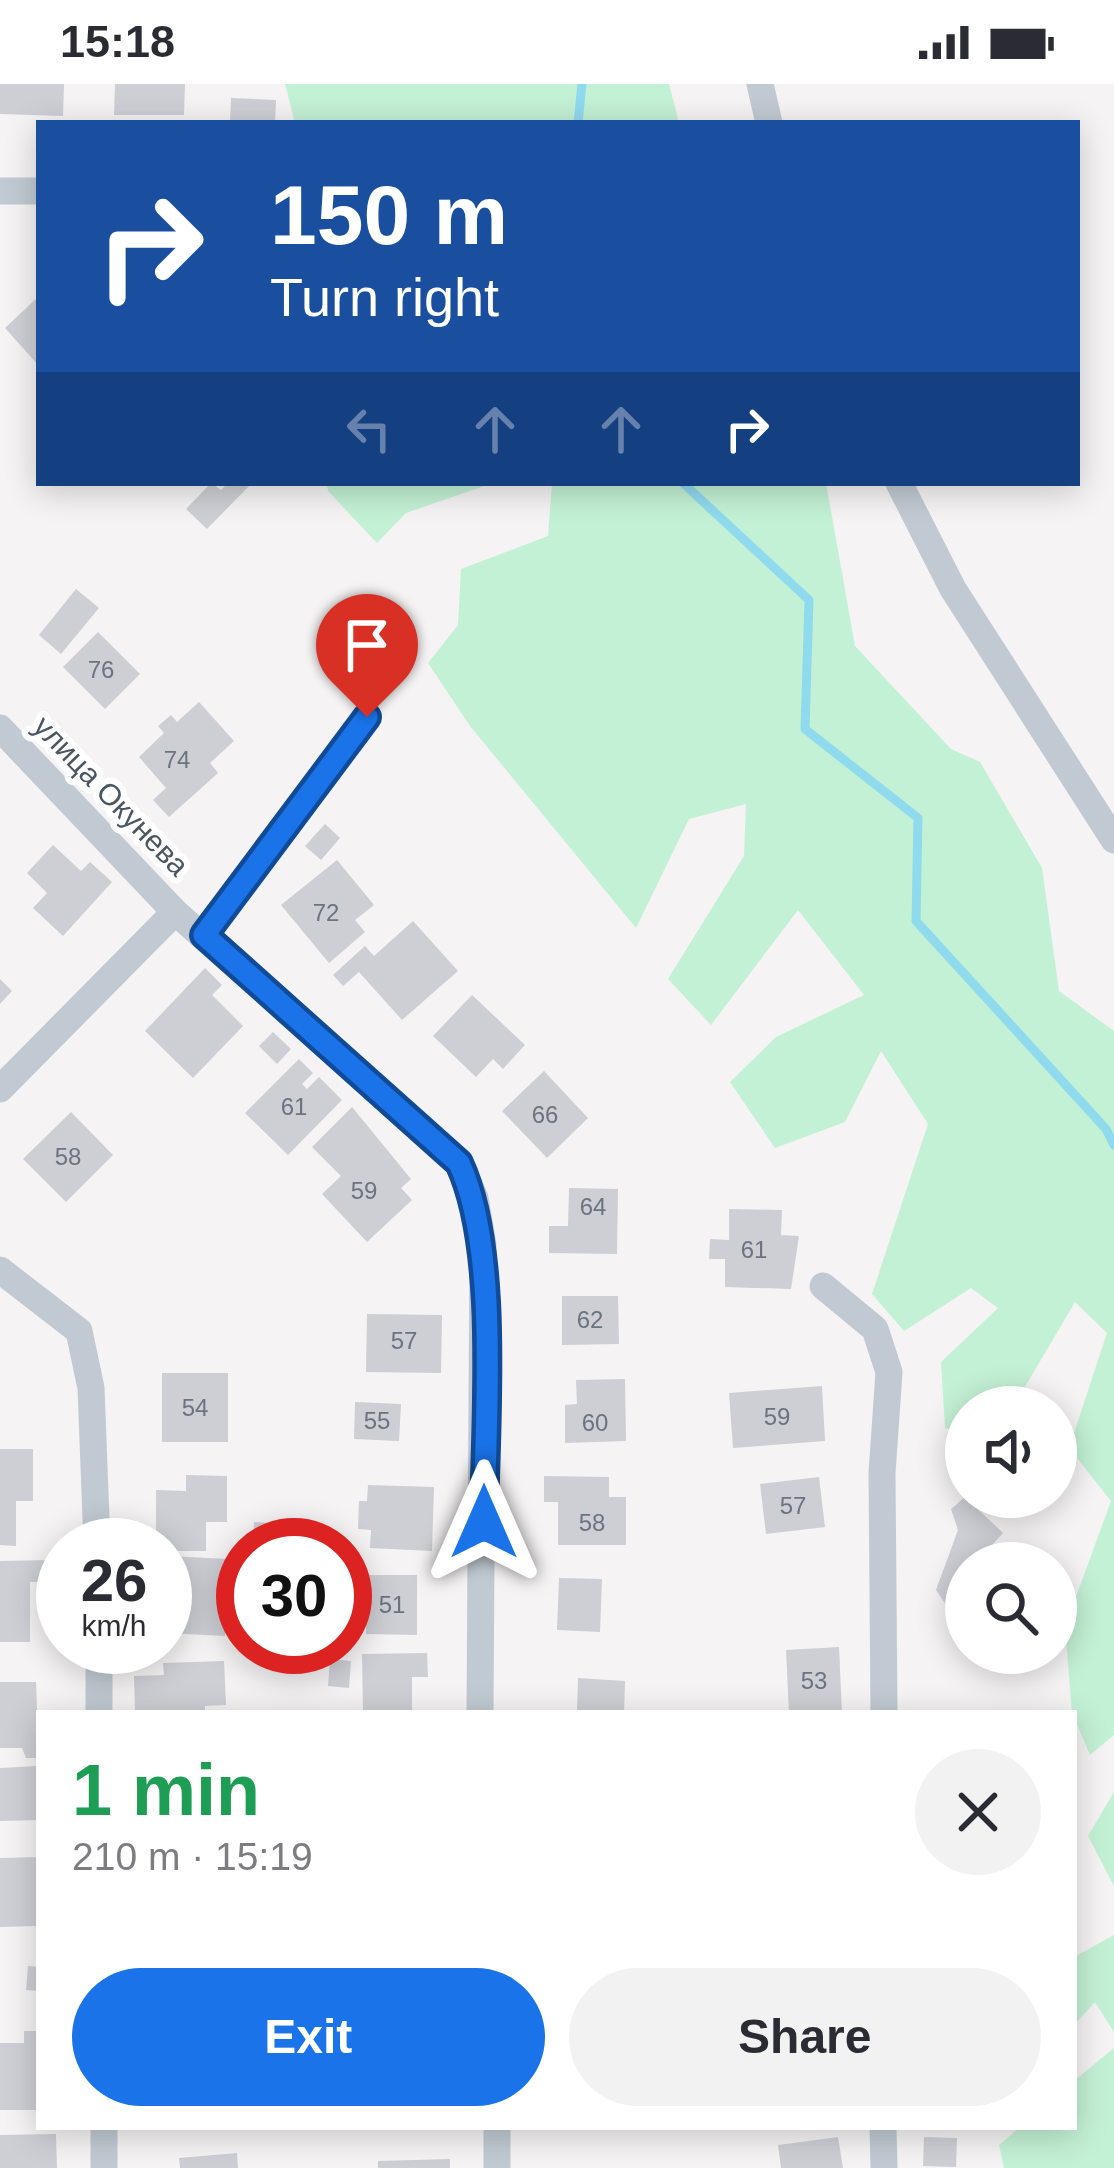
<!DOCTYPE html>
<meta charset="utf-8">
<style>
:root{--surface:#fff;--page:#f2f2f3;--text:#2b2b33;--muted:#7c7c81;--accent:#1a73e8}
body{margin:0;font-family:Arial,sans-serif;background:var(--page);color:var(--text);height:100vh;display:flex;flex-direction:column;font-size:45px;white-space:nowrap}
*{box-sizing:border-box;margin:0}
p{font-size:39px;color:var(--muted)}
.icon{flex:none;width:66px;height:66px;fill:none;stroke:currentColor;stroke-width:2;stroke-linecap:round;stroke-linejoin:round}
.map{position:relative;flex:1;overflow:hidden}
.side{position:absolute;left:36px;top:1626px;width:1041px;height:420px;display:flex;flex-direction:column;background:var(--surface);border-radius:0px;box-shadow:0 6px 30px #0003}
.side>*{flex:none}
.guide{position:absolute;left:36px;top:36px;width:1044px;height:366px;border-radius:0px;box-shadow:0 6px 30px #0003;background:#1a4fa0;color:#fff;overflow:hidden}
.controls{position:absolute;left:945px;top:1302px;display:grid;gap:24px}
.controls a{display:grid;place-items:center;width:132px;height:132px;border-radius:50%;background:var(--surface);box-shadow:0 6px 30px #0003;font-size:60px}
.speed{position:absolute;left:36px;top:1434px;display:flex;gap:24px;font-size:60px;font-weight:700;text-align:center}
.speed>*{display:grid;place-content:center;width:156px;height:156px;border-radius:50%;background:var(--surface);box-shadow:0 6px 30px #0003;line-height:1}
.speed small{font-size:30px;font-weight:400}
.speed .limit{border:18px solid #d22;background:#fff;color:#111}
.pin{position:absolute;display:grid;place-items:center;width:102px;height:102px;color:#fff;margin:-123px -51px;border-radius:50% 50% 50% 0;rotate:-45deg;box-shadow:0 0 12px #0007}
.pin .icon{rotate:45deg}
.me{position:absolute;width:132px;margin:-66px;rotate:0deg;stroke-linejoin:round;filter:drop-shadow(0 0 9px #0008)}
.turn{display:flex;align-items:center;gap:42px;height:252px;padding:0 36px;font-size:54px}
.turn .icon{width:156px;height:156px;stroke-width:2.5}
.turn b{display:block;font-size:84px;line-height:102px}
.lanes{display:flex;align-items:center;height:114px;padding:0 36px;background:#0003;justify-content:center;gap:60px;direction:ltr}
.lanes .off{opacity:.35}
.round{display:grid;place-items:center;flex:none;width:126px;height:126px;border-radius:63px;background:var(--page)}
.overview{display:flex;align-items:center;justify-content:space-between;height:204px;padding:0 36px}
h1{font-size:72px;font-weight:700;line-height:90px;color:#1e9e55}
.primary-button{display:flex;gap:24px;margin-top:auto;padding:24px 36px}
.primary-button a{flex:1;height:138px;border-radius:72px;background:var(--accent);color:#fff;font-size:48px;font-weight:700;line-height:138px;text-align:center}
.primary-button a+a{background:var(--page);color:var(--text)}
.status{display:flex;justify-content:space-between;align-items:center;height:84px;padding:0 60px;background:var(--surface);direction:ltr}
.status svg{height:33px;fill:currentColor}
.map>svg:first-child{display:block}
.green{fill:#c3f1d5}
.lines{fill:none;stroke-linecap:round;stroke-linejoin:round}
.stream{stroke:#90daee;stroke-width:9}
.building{fill:#cdcfd5}
.minor{stroke:#c1cad2;stroke-width:27}
.route-casing{stroke:#114b97;stroke-width:30}
.route{stroke:#1a73e8;stroke-width:21}
.labels{text-anchor:middle;stroke-width:12;stroke-linejoin:round;paint-order:stroke}
.number-label{font-size:24px;fill:#6b747e}
.street-label{font-size:30px;fill:#4a5661;stroke:#fff}
</style>
<div class="status"><b>15:18</b><svg viewBox="0 0 49 12"><path d="M0 12V9h3v3zM5 12V6h3v6zM10 12V3h3v9zM15 12V0h3v12zM26 1h20v11H26zM47 4h2v5h-2z"/></svg></div>
<div class="map">
<svg width="1114" height="2084" viewBox="0 0 1114 2084">
<rect width="100%" height="100%" fill="#f5f3f3"/>
<g class="green">
<polygon points="285,0 669,0 679,39 295,39"/>
<polygon points="327,399 493,399 406,429 377,459 328,407"/>
<polygon points="552,399 826,399 855,562 951,665 980,678 1042,784 1059,907 1114,947 1114,1651 1090,1671 1072,1629 1065,1543 1111,1417 1069,1364 1107,1249 1075,1218 1013,1323 966,1323 966,1351 945,1344 941,1278 998,1224 971,1204 904,1247 872,1210 928,1040 881,967 845,1038 775,1064 730,998 776,953 864,911 798,826 711,941 668,895 744,772 746,720 689,735 636,844 470,642 428,579 458,541 461,485 548,452"/>
<polygon points="1114,1708 1114,1802 1088,1752"/>
<polygon points="1114,1851 1114,1948 1095,1918 1074,1941 1074,1873"/>
<polygon points="1114,1964 1114,2084 1004,2084 999,2061 1020,2043 1074,2043 1074,1997"/>
</g>
<g class="lines">
<g class="stream">
<polyline points="578,39 582,0"/>
<polyline points="683,399 809,516 805,645 918,734 916,837 1106,1045 1114,1061"/>
</g>
</g>
<g class="building">
<polygon points="0,0 64,0 63,32 0,30"/>
<polygon points="115,0 185,0 184,31 114,31"/>
<polygon points="231,14 276,16 275,39 230,39"/>
<polygon points="39,212 39,282 5,244"/>
<polygon points="211,399 221,406 228,399 252,399 207,445 186,425"/>
<polygon points="76,505 99,524 61,570 39,551"/>
<polygon points="98,548 140,590 105,625 63,583"/>
<polygon points="199,618 234,657 210,679 218,689 169,733 153,716 166,704 139,673 164,649 158,642 171,631 177,638"/>
<polygon points="325,740 340,754 321,776 305,762"/>
<polygon points="53,761 81,787 90,778 112,798 63,852 33,824 47,809 27,789"/>
<polygon points="337,776 374,821 355,836 365,848 329,879 281,821"/>
<polygon points="413,837 458,887 402,936 359,888 343,902 333,891 365,862 374,872"/>
<polygon points="205,884 222,901 212,911 243,942 193,994 145,947"/>
<polygon points="0,895 12,907 0,920"/>
<polygon points="472,911 525,961 503,985 493,975 476,993 433,952"/>
<polygon points="273,948 291,965 277,980 259,962"/>
<polygon points="299,975 313,989 302,1000 307,1005 319,993 342,1016 288,1071 245,1029"/>
<polygon points="544,987 588,1034 547,1074 502,1027"/>
<polygon points="352,1023 411,1095 401,1104 412,1116 367,1158 322,1110 341,1092 312,1063"/>
<polygon points="71,1028 113,1071 66,1118 23,1075"/>
<polygon points="569,1104 618,1105 617,1170 549,1169 549,1142 568,1142"/>
<polygon points="729,1125 782,1126 781,1151 799,1152 791,1205 725,1203 725,1175 709,1175 710,1155 729,1156"/>
<polygon points="562,1212 618,1212 619,1260 562,1261"/>
<polygon points="367,1230 442,1231 441,1289 366,1288"/>
<rect x="162" y="1289" width="66" height="69"/>
<polygon points="625,1295 626,1357 565,1359 565,1321 577,1320 576,1296"/>
<polygon points="822,1302 825,1357 733,1364 729,1309"/>
<polygon points="355,1318 401,1320 399,1357 354,1355"/>
<polygon points="0,1365 33,1365 33,1417 16,1417 16,1462 0,1461"/>
<polygon points="186,1391 227,1392 227,1438 206,1438 206,1467 165,1467 165,1461 156,1461 156,1406 186,1407"/>
<polygon points="544,1392 609,1393 609,1413 626,1413 626,1461 558,1461 558,1418 544,1418"/>
<polygon points="819,1393 825,1443 766,1450 760,1400"/>
<polygon points="368,1401 434,1403 432,1467 370,1464 371,1446 358,1445 359,1417 367,1417"/>
<polygon points="965,1413 1003,1449 982,1472 986,1479 966,1479 966,1551 936,1506 958,1446 951,1425"/>
<polygon points="254,1438 293,1440 292,1461 253,1461"/>
<polygon points="167,1472 229,1475 225,1552 165,1549"/>
<polygon points="51,1476 51,1498 30,1498 30,1558 0,1558 0,1477"/>
<polygon points="366,1491 417,1491 417,1551 366,1550"/>
<polygon points="559,1494 602,1495 600,1548 557,1546"/>
<polygon points="839,1563 842,1629 789,1629 786,1566"/>
<polygon points="427,1569 428,1593 412,1593 412,1629 363,1629 362,1570"/>
<polygon points="330,1575 351,1577 349,1604 328,1602"/>
<polygon points="224,1577 226,1621 205,1622 205,1629 135,1629 134,1592 164,1591 163,1579"/>
<polygon points="578,1594 625,1597 624,1629 577,1629"/>
<polygon points="0,1598 36,1598 39,1674 26,1674 22,1664 0,1664"/>
<polygon points="37,1682 39,1736 0,1737 0,1684"/>
<polygon points="39,1773 39,1842 0,1843 0,1774"/>
<polygon points="28,1882 39,1883 39,1907 26,1906"/>
<polygon points="24,1947 39,1947 39,2026 0,2026 0,1959 24,1959"/>
<polygon points="56,2050 57,2084 0,2084 0,2051"/>
<polygon points="838,2053 843,2084 781,2084 778,2061"/>
<polygon points="924,2053 957,2054 956,2083 923,2082"/>
<polygon points="237,2069 238,2084 180,2084 179,2074"/>
<polygon points="450,2075 450,2084 378,2084 378,2077"/>
</g>
<g class="lines">
<g class="minor">
<polyline points="760,0 769,39"/>
<polyline points="0,107 39,107"/>
<polyline points="899,399 953,505 1114,756"/>
<polyline points="0,644 175,828 459,1079 475,1114 483,1161 480,1629"/>
<polyline points="204,851 367,633"/>
<polyline points="0,1005 175,828"/>
<polyline points="0,1186 79,1247 91,1304 97,1461"/>
<polyline points="823,1202 875,1245 889,1288 882,1389 884,1629"/>
<polyline points="99,1563 99,1629"/>
<polyline points="104,2043 104,2084"/>
<polyline points="497,2043 497,2084"/>
<polyline points="883,2043 884,2084"/>
</g>
</g>
<g class="lines">
<defs>
<path id="route" d="M367,633l-163,218 255,228c41,88 26,259 25,359"/>
</defs>
<use href="#route" class="route-casing"/>
<use href="#route" class="route"/>
</g>
<g class="labels">
<g class="number-label">
<text x="101" y="594">76</text>
<text x="177" y="684">74</text>
<text x="326" y="837">72</text>
<text x="294" y="1031">61</text>
<text x="545" y="1039">66</text>
<text x="68" y="1081">58</text>
<text x="364" y="1115">59</text>
<text x="593" y="1131">64</text>
<text x="754" y="1174">61</text>
<text x="590" y="1244">62</text>
<text x="404" y="1265">57</text>
<text x="195" y="1332">54</text>
<text x="777" y="1341">59</text>
<text x="377" y="1345">55</text>
<text x="595" y="1347">60</text>
<text x="793" y="1430">57</text>
<text x="592" y="1447">58</text>
<text x="392" y="1529">51</text>
<text x="814" y="1605">53</text>
</g>
<g class="street-label">
<text transform="translate(111 712) rotate(46)" y="10">улица Окунева</text>
</g>
</g>
</svg>
<div class="controls">
<a><svg class="icon" aria-label="sound" viewBox="0 0 24 24"><path d="M4 9h4l5-4v14l-5-4H4zM17 9q2 3 0 6"/></svg></a>
<a><svg class="icon" aria-label="search" viewBox="0 0 24 24"><circle cx="10" cy="10" r="6"/><path d="M15 15l6 6"/></svg></a>
</div>
<div class="speed"><div>26<small>km/h</small></div><div class="limit">30</div></div>
<div class="pin" style="left:367px;top:633px;background:#d93025"><svg class="icon" aria-label="arrive" viewBox="0 0 24 24"><path d="M6 21V4h12l-3 4 3 4H6"/></svg></div>
<svg class="me" style="left:484px;top:1438px" viewBox="-20 -20 40 40"><path d="M0-17L14 15 0 8-14 15z" fill="#1a73e8" stroke="#fff" stroke-width="4"/></svg>
<div class="guide">
<div class="turn"><svg class="icon" aria-label="right" viewBox="0 0 24 24"><path d="M7 20v-9h11M14 6l5 5-5 5"/></svg><div><b>150 m</b>Turn right</div></div>
<div class="lanes"><svg class="icon off" aria-label="left" viewBox="0 0 24 24"><path d="M17 20v-9H6M10 6l-5 5 5 5"/></svg><svg class="icon off" aria-label="ahead" viewBox="0 0 24 24"><path d="M12 20V5M6 11l6-6 6 6"/></svg><svg class="icon off" aria-label="ahead" viewBox="0 0 24 24"><path d="M12 20V5M6 11l6-6 6 6"/></svg><svg class="icon" aria-label="right" viewBox="0 0 24 24"><path d="M7 20v-9h11M14 6l5 5-5 5"/></svg></div>
</div>
<section class="side">
<div class="overview"><div><h1>1 min</h1><p>210 m · 15:19</p></div><a class="round"><svg class="icon" aria-label="close" viewBox="0 0 24 24"><path d="M6 6l12 12M18 6L6 18"/></svg></a></div>
<div class="primary-button"><a>Exit</a><a>Share</a></div>
</section>
</div>
